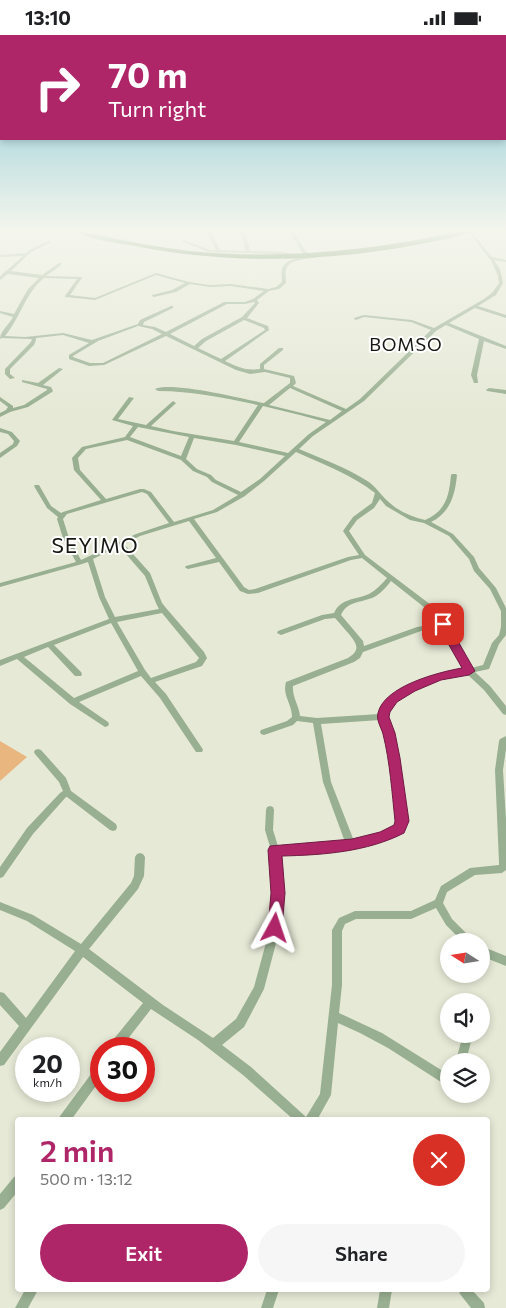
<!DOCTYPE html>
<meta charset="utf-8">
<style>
:root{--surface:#fff;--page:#f6f6f6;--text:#202124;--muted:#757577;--accent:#ae2668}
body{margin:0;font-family:Commissioner,sans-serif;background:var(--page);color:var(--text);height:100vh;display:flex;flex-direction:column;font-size:19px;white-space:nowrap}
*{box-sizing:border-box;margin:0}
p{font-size:16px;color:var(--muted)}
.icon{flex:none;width:28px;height:28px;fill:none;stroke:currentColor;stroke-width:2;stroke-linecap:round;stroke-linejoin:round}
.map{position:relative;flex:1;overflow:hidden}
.drawer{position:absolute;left:15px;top:1082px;width:475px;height:175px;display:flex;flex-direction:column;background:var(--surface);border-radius:5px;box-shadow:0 2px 8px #0003}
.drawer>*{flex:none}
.guide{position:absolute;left:0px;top:0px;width:506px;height:105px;box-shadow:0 2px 8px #0003;background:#ae2668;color:#fff;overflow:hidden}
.needle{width:32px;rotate:282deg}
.controls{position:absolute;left:440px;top:898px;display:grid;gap:10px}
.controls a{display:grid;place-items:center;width:50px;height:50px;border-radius:50%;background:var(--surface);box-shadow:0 2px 8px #0003;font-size:25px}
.speed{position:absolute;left:15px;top:1002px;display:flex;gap:10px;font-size:25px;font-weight:700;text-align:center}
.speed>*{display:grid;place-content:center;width:65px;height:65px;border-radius:50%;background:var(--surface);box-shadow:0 2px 8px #0003;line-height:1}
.speed small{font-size:12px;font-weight:400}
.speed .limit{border:8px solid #d22;background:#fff;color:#111}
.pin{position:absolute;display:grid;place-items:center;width:42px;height:42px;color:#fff;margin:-21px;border-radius:10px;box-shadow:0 2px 8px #0006}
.me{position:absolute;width:55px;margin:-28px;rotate:5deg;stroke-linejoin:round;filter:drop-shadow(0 0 4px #0008)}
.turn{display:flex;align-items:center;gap:18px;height:105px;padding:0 25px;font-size:22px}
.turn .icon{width:65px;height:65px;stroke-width:2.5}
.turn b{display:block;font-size:35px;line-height:42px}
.round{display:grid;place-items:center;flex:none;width:52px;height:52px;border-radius:26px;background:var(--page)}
.summary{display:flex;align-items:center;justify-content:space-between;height:85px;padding:0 25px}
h1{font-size:30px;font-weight:600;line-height:38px;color:var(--accent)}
.action{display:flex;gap:10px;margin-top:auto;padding:10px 25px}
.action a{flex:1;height:58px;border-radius:30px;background:var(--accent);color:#fff;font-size:20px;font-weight:600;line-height:58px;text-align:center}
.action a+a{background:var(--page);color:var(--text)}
.status{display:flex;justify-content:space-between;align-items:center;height:35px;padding:0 25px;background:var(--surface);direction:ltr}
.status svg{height:14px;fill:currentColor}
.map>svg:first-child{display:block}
.green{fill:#e9b680}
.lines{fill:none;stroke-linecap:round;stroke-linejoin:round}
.minor{fill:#98af91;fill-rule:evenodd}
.highway{fill:#3b6e2b;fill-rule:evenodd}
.route{fill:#ae2668;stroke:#711944}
.labels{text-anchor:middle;stroke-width:4;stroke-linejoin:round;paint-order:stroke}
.far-quarter-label{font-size:18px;letter-spacing:1px;fill:#171811;stroke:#fff}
.quarter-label{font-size:21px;letter-spacing:1px;fill:#171811;stroke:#fff}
</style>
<div class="status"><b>13:10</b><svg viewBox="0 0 49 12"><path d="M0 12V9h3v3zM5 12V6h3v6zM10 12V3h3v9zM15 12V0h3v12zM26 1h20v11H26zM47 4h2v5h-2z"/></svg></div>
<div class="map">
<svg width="506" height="1273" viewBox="0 0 506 1273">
<rect width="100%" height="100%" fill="#e6e9d6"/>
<polygon class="green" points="0,706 27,722 0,746"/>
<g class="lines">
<g class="minor">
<polygon points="207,197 211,197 220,215 246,216 241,197 245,197 250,216 283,217 301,221 299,222 283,219 209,217 181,206 184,205 210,215 216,215"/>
<path d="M290,197h4l12,20 8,2 2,3c-8,3 -27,1 -30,13 -1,4 0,9 0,13l-7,6 -10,2 -12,9 2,3 -12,15 21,8 1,4 -44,31c13,6 20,10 35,8v-5l19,-16h4v2l-19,15v4l30,7 2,7 -3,3 53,23 14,-10 71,-69 -20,-8 -47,-5 -8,3 -2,-1v-1l10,-3 48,5 22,8 50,-29 8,-6 7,-10 -1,-7 -6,-14 -23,-30h6l-3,1 20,24 14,3v2l-12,-2 6,9 3,14 -7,12 -18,11 28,9v3l-31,-10 -26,15 57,23v3l-22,-8 -7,34 1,8h-4l-3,-8 8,-36 -33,-14 -10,6 -72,70 -51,35 -14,13c24,10 48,19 70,33 9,7 14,16 22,22 9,8 22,13 34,16 21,-9 24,-24 26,-45l1,-1h4l1,1c-2,20 -7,38 -26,47l22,12 21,23 5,11 17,20 10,20v27l-7,9 -10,25 -14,3 15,14 16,20v9l-3,-1 -19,-24 -17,-16 -34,7 -37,20 -8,10 -1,6 6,17 5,24 8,63 -4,11 -12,6 -17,7 -16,3 -35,4 -42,2 3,39 -3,35 -16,61 -20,38 -22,18 29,22 55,50 14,-23 12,-109v-55l7,-12 16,-7h56l24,-11 6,-14 29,-18 29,-3v-3l-4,-92 4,-29 1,-2 6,-3v13l-3,21 3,49v51l-4,3 -27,2 -28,17 -4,11 9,16 19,19 2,3h-11l-16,-16 -10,-17 -25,11h-55l-11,5 -3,7v54l-3,28 43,20 64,40h3v10l-8,-1 -53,-34 -28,-15 -22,-10 -7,72 -14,25h-23l-51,-45 -45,-35 -47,-31 -31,40h-12l1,-4 34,-42 -60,-46 -79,108 -4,1v-14l19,-26 -19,-21v-13l4,1 22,25 49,-67 -48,-30 -27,-11v-8l33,13 48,29 50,-61 3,-7 1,-19 2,-3 3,-1 3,1 2,3 -1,19 -6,13 -49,60 74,56 50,33 23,-19 18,-32 16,-59 3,-35 -2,-43 -6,-20 1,-20 1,-3 3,-1 3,1 1,3 -1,20 5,16 44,-1 23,-3 -22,-60 -10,-59 -16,-2 -4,4 -29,10 -3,-1 -1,-2 1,-2 26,-9 5,-4c0,-13 -10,-22 -6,-35l62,-24c13,-8 9,-14 1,-24 -5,-5 -9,-11 -14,-16l-10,1 -44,16 -4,-2 1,-2 44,-16 12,-2c7,-15 21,-13 35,-19 7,-4 13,-10 18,-16l-25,-20 -11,2 -93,33 -10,1 -8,-3 -21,-29 -31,7 -2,-1 -1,-1 1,-1 30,-8 -27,-37 -49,15 -16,8 26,29 12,30 4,5 38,44 3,6 -5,8 -47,16 11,12 36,54 1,2 -1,2h-6l-36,-54 -19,-22 -62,26 29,20 1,2 -1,2 -3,1 -35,-23 -53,-45 -17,7v-6l109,-41 -10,-22 -11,-35 -6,2 -82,23v-4l76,-21 -13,-24 -6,-19 1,-2 -11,-9 -13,-22 1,-1h4l12,21 10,7 2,-1 38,-12 -27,-30 -2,-12 10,-11 43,-10 8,-11 -21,-6 17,-23 5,1 -16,21 28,6 27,-24 3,2 -1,1 -24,22 22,5 61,10 24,-36c-33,-7 -66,-14 -100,-14l-3,-2c17,-8 88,10 109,14l26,-20v-5l-25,-6 -15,2 -14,-4 -70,-34 -62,29 -15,1 -20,-7v-4l20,-12 -26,-8 -27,3v2l-2,5 -24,24v5l5,4 -5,1 -5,-5v-5l25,-26 2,-3 -1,-1 -29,-1 -2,1c0,-7 9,-15 13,-22l-13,-4v-2l14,3 14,-25 11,-11 -31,-4 -8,6v-3l5,-6h1l17,-15 -23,1v-2l26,-2 3,-3 19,-9h2v2l-19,9 -20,19 31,4 17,-12h2v2l-15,11 36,1v1l-12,17 25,3 61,-25 33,9 21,3 21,-1 37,5 8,-2 6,-5c0,-5 -1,-9 0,-13 4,-11 20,-12 30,-13l-9,-2zM156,240l29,8 -13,7 -20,5v1l2,1 22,-5 14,-8 20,3 21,-1 33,5 -11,8 -8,3h-21l-58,30 -11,-5 -12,-2 1,-3 29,-14v-2h-2l-31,14 -2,4 -46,16 -29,-7 -38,4 -20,-1c16,-19 19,-41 39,-58l33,1 -12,17v1l30,3zM254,267l1,1 -13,14 -40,22 -8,7 -24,-12 57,-30h18zM244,285l20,8 1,2 -44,29 -23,-11 8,-7zM138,291l14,3 10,5 -59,29h-13l-17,-6v-1l25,-15zM290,353l52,23 -12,9 -61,-15zM263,371l37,9 26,7 -17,12 -21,19 -49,-11zM138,392l51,10 -8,19 -51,-19zM194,403l42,7 49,11 -25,23 -19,13 -25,-12 -5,-5 -14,-6 -11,-10zM127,405l54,20 12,11 14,6 5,5 26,13 -25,15 -39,12 -23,-30 -7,-3h-4l-34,10 -26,-29 -2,-12 8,-9zM296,417c27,12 56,23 79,41l-3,10 -19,14 -10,14 16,24 -11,2 -93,32 -6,1 -5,-3 -50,-68 23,-7 28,-16 1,-1 18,-14zM142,457l5,2 22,29 -33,11 -55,26 -12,-22 -6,-19 4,-5zM380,464l6,7 24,14 14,3 25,13 20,23 5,12 16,18 11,22v16l-2,8 -7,8 -9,22 -12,3 -32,-57 -74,-56 -16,-24 8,-11 17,-12zM119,511l26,30 11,27 3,6 -44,8 -10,-20 -12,-38zM391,546l43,34 5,8 -22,4 -53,19 -1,-5 -22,-26c6,-15 23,-12 35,-19 6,-4 11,-10 15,-15zM162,578l37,45 -3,4 -45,16 -6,-8 -28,-48zM111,588l27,48 -64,27 -50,-41 24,-10 27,29h6l1,-2 -1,-2 -27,-27zM441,592l23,42 -36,8 -38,20 -9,11 -2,6 -62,4 -17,-2c-1,-11 -8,-19 -7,-30l61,-24 6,-4 3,-6 58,-21zM380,685c11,32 13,67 18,101 -6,14 -30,18 -44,20l-23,-59 -10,-58z"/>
<polygon points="59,333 63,334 43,350 51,352 53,356 52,357 28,372 10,377 0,382 0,378 6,375 8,372 0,366 0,362 13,371 13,373 24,370 47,355 47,354 22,347 22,345 38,348"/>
<polygon points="489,353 506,355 506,359 487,356 486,355"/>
<polygon points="0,393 12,397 20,406 17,411 0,423 0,418 13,409 14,406 8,399 0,397"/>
<polygon points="38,714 41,715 66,743 71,756 116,789 117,792 116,795 113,796 110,795 67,762 66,762 33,799 3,842 0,843 0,832 27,793 60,758 63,756 59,747 35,719 34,717 35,715"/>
<polygon points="481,911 506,921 506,931 481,921"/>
<polygon points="463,999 473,999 466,1026 456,1026"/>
<polygon points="101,1030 101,1044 71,1085 58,1085 60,1081 97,1031"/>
<polygon points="18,1140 18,1156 4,1173 0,1175 0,1159 14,1142"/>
<polygon points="25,1255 38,1255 28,1273 15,1273"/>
<polygon points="267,1255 279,1255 273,1273 261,1273"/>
<polygon points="380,1255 392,1255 389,1273 377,1273"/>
<polygon points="458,1255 472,1255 484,1268 485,1273 471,1273 460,1259"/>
</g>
<path class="highway" d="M76,197c15,0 27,4 41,7 24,5 48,9 72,12 91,9 179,0 268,-19h13c-13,6 -30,8 -44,11 -96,19 -195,22 -291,3 -19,-3 -42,-6 -59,-14z"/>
</g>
<linearGradient id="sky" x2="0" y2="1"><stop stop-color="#7dc5d2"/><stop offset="0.52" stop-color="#f4f5ed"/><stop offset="1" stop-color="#f4f5ed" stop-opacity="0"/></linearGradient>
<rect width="506" height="376" fill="url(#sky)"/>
<path class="route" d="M443,586l4,1 28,49 -6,4 -28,5 -26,11 -18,11 -7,10 -1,5 6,16 5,25 9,63 -5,12c-37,19 -81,22 -122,23l3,37 -3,35 -2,4 -5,2 -5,-2 -2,-4 3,-35 -3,-43 2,-4 82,-7 28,-7 14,-7 1,-4c-3,-28 -5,-59 -12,-87 -2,-7 -7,-14 -5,-21 6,-27 61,-41 84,-45l-25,-44z"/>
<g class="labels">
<g class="far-quarter-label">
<text x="406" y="316">BOMSO</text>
</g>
<g class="quarter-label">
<text x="95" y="518">SEYIMO</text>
</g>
</g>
</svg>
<div class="controls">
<a><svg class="needle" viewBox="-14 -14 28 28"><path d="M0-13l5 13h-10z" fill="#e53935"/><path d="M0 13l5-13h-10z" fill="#757577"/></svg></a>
<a><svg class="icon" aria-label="sound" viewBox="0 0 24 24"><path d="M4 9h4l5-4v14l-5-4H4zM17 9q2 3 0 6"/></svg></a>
<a><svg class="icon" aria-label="layers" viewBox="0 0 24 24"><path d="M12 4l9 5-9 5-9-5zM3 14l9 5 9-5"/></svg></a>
</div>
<div class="speed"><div>20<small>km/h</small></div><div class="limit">30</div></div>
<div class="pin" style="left:443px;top:589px;background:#d93025"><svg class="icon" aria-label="arrive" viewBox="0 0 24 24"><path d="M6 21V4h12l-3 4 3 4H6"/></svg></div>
<svg class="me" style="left:275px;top:893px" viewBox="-20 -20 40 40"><path d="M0-17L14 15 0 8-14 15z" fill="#ae2668" stroke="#fff" stroke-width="4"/></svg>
<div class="guide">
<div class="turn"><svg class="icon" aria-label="right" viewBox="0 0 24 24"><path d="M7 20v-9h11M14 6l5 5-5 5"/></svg><div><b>70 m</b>Turn right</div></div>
</div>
<section class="drawer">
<div class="summary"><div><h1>2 min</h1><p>500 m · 13:12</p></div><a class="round" style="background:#d93025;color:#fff"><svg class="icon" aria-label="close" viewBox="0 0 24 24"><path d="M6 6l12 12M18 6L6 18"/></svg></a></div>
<div class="action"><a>Exit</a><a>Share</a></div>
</section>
</div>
